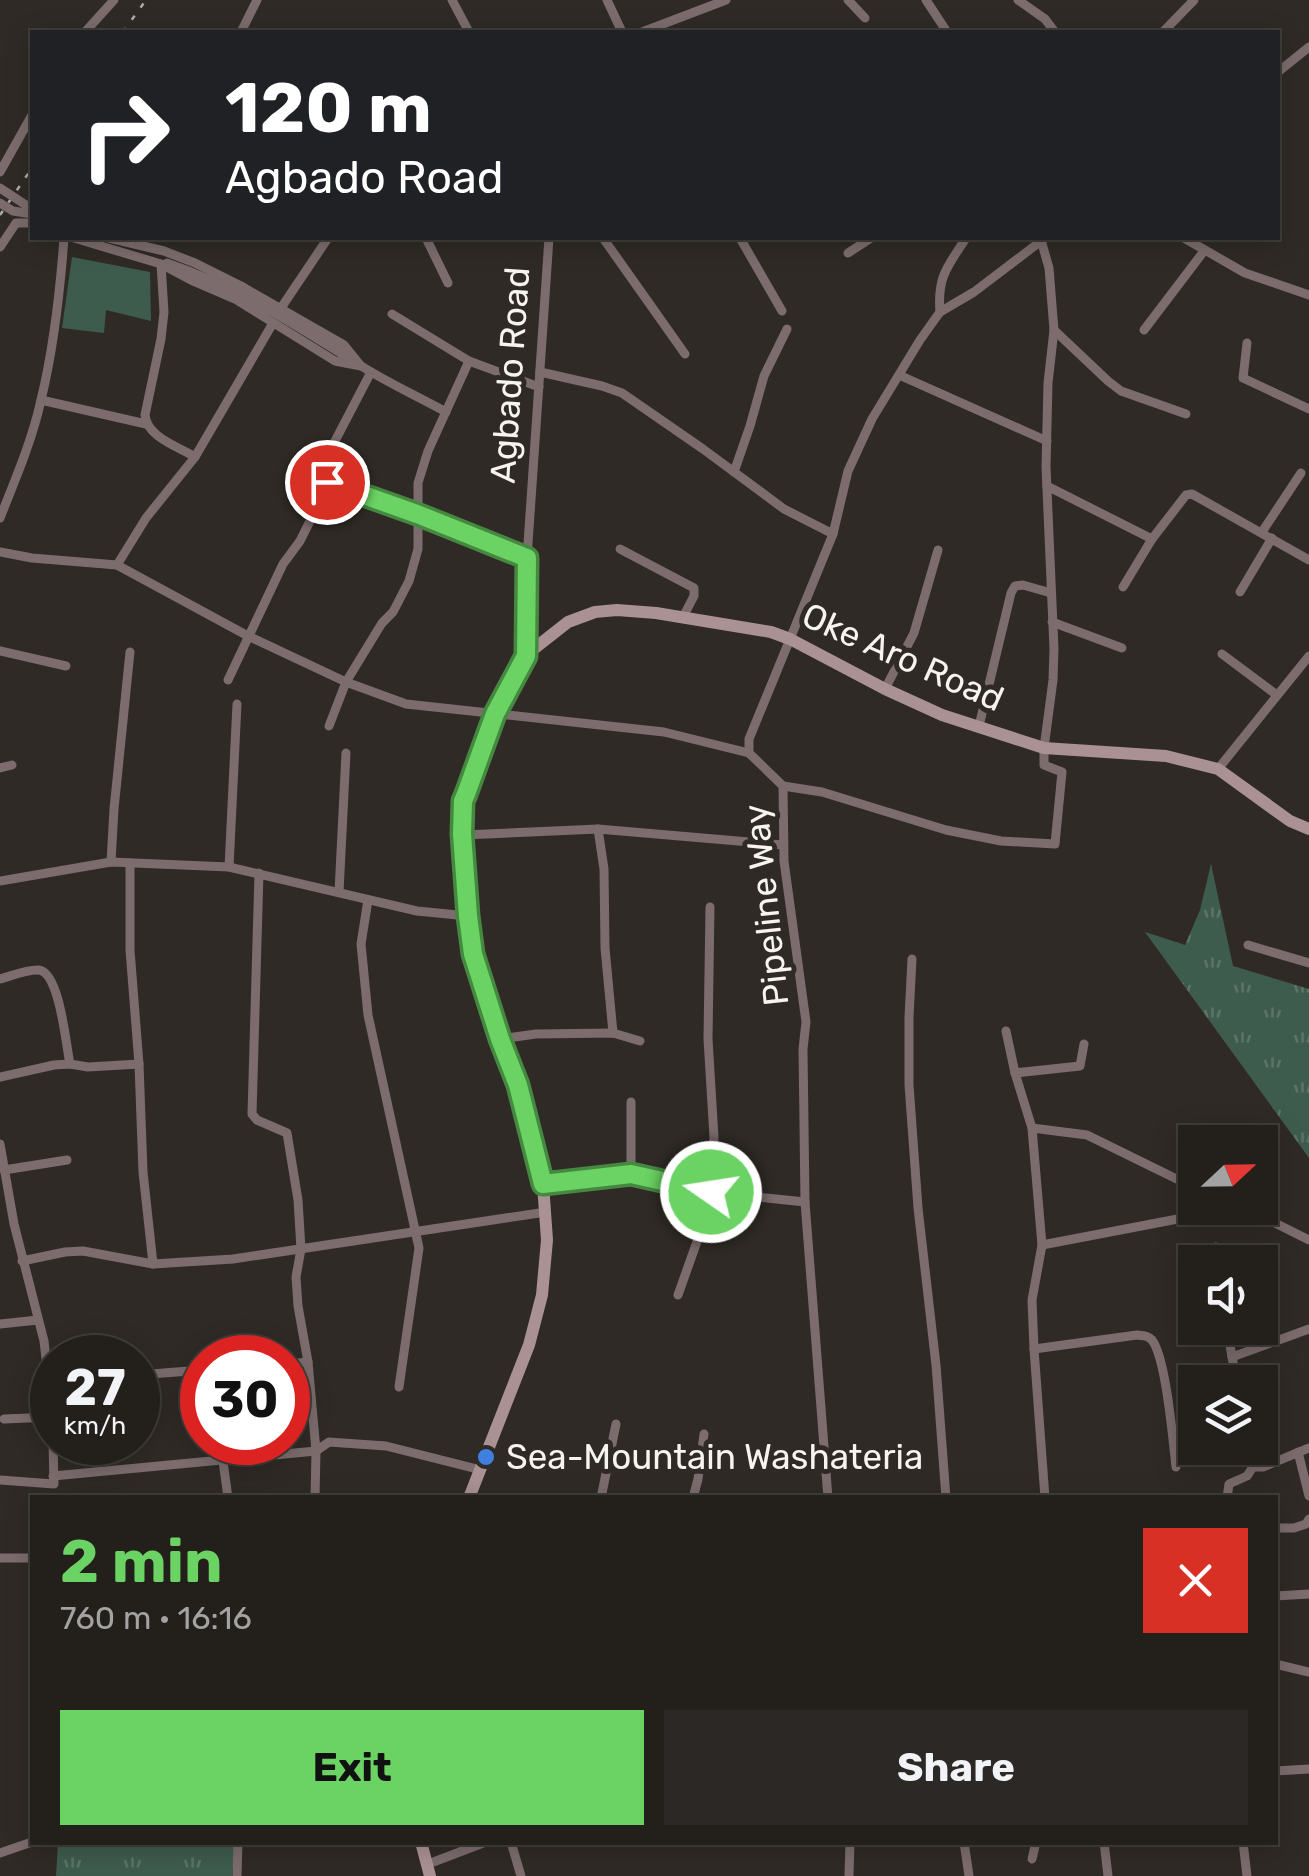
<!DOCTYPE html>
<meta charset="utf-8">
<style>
:root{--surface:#23201c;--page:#2b2825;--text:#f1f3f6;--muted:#a3a3a3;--line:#403e3b;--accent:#6ad363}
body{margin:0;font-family:Rubik,sans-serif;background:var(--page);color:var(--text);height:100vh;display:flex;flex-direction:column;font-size:38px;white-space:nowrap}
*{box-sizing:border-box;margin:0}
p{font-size:32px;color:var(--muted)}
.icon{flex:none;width:55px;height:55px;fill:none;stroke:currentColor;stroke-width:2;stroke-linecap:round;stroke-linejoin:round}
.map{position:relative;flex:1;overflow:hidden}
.details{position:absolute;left:30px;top:1495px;width:1248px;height:350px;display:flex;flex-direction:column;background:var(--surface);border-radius:0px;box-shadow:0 5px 25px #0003,0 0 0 2px var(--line)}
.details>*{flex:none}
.guide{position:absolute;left:30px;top:30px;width:1250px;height:210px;border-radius:0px;box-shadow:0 5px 25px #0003,0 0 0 2px var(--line);background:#202124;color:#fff;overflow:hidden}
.needle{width:65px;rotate:68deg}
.controls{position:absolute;left:1178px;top:1125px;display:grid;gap:20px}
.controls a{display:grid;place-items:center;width:100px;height:100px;border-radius:0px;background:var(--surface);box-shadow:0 5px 25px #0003,0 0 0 2px var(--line);font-size:50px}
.speed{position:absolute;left:30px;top:1335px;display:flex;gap:20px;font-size:50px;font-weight:700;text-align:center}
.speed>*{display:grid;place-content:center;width:130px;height:130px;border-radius:50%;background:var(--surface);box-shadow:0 5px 25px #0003,0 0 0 2px var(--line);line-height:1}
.speed small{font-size:25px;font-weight:400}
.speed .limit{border:15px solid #d22;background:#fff;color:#111}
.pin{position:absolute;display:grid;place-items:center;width:85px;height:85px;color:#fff;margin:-42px;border:5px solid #fff;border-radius:50%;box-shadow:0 2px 10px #0007}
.me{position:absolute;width:110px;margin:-55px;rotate:283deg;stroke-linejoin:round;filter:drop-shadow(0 0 8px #0008)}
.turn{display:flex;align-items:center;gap:35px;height:210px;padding:0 30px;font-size:45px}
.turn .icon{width:130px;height:130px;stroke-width:2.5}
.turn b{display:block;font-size:70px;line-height:85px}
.round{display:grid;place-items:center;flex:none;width:105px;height:105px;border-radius:0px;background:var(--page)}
.head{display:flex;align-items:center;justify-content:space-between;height:170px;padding:0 30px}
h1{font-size:60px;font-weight:700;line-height:75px;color:var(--accent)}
.button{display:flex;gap:20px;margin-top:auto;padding:20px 30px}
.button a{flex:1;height:115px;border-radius:0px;background:var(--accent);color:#111;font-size:40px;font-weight:700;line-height:115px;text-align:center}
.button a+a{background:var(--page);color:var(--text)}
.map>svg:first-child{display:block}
.grass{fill:url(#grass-tufts)}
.garden{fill:#3e5c4d}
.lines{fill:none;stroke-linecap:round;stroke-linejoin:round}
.street{stroke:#7c6c6e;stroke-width:9}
.secondary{stroke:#aa9194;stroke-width:12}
.rail{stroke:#afaba7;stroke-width:2.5;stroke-dasharray:5 10;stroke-linecap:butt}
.street-bridge{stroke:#7c6c6e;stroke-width:9}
.route-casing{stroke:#458940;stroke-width:25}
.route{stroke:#6ad363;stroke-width:18}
.shop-dot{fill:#3f7fe0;stroke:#2f2a25;stroke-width:4}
.labels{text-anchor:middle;stroke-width:10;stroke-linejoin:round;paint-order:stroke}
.street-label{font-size:35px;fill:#f7f4f0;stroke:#2f2a25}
.poi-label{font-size:35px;fill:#f7f4f0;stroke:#2f2a25;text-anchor:start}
</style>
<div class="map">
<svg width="1309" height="1876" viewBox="0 0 1309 1876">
<defs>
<pattern id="grass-tufts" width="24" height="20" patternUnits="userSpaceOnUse" patternTransform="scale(2.5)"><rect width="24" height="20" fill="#3e5c4d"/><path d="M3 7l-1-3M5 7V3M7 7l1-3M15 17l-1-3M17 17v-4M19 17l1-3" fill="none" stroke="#5b7467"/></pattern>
</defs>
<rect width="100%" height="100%" fill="#2f2a25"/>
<g class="grass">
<polygon points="1211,864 1233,966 1309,989 1309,1158 1145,932 1185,945 1200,910"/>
<polygon points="58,1843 235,1843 232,1876 56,1876"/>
</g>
<polygon class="garden" points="72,257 150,272 151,321 106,310 104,333 62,328"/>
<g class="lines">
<g class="street">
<polyline points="452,0 469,32"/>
<polyline points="607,0 622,32"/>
<polyline points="848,0 865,18"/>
<polyline points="926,0 947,32"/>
<polyline points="1018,0 1045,19 1055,32"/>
<polyline points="85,32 114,0"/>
<polyline points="241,32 257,0"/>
<polyline points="642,32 726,0"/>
<polyline points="1163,32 1194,0"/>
<polyline points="1278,72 1309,47"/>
<polyline points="0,172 32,115"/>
<polyline points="0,203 13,211 32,214"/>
<polyline points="74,238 161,264 191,280 235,299 335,361 361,366 344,345 241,286 195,263 164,251 109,238"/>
<polyline points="426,238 448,283"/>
<polyline points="603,238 685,354"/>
<polyline points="740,238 782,311"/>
<polyline points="1184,238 1245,273 1309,295"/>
<polyline points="0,247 16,223 32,223"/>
<polyline points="848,253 871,238"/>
<path d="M167,263c70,24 129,62 191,101 28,18 59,32 88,48"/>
<path d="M161,264l3,48 -3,27 -16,76c2,22 32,31 50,42"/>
<polyline points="281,308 328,238"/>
<path d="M940,312c-3,-36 8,-46 26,-74"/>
<polyline points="392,314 469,361 539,387"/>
<polyline points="1054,330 1108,381 1121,391 1186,414"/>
<polyline points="1144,330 1204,251"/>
<polyline points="1247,343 1243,378 1309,409"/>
<polyline points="371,372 323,464 321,470 327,481 417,514 527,558"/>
<polyline points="540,372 602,386 622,393 703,449 784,509 833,534"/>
<polyline points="899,375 1047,441"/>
<polyline points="41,400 146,424"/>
<polyline points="734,472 750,426 764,376 787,329"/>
<polyline points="1047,486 1152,539"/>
<path d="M0,518c15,-38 32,-77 41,-118 13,-53 19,-108 23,-162"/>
<polyline points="1262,532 1301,473"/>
<polyline points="620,549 694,588 694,596 683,617"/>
<polyline points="0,552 32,558 117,565 248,636 346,682 406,704 664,732 749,753"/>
<polyline points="117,565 146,518 195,457 273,323"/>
<polyline points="1123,587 1152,539 1186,495 1192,494 1309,560"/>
<polyline points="1240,592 1272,538"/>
<polyline points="1052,622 1122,648"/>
<polyline points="0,651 66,666"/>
<polyline points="1222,654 1277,695"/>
<polyline points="526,655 527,558 549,238"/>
<polyline points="228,680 283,564 300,541 315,511 327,481"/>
<polyline points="885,689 914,633 938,550"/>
<polyline points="329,726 346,682 382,623 393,612 409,581 418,549 418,483 428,451 469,361"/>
<polyline points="979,726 1011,593 1015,586 1023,585 1051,593"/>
<polyline points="0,768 12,765"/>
<polyline points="1218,769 1309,656"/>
<polyline points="783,786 822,792 946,830 1001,841 1055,844 1062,772 1044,765 1044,748 1053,680 1054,649 1046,467 1048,383 1054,330 1049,268 1041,240"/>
<polyline points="598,829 604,869 605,948 613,1033"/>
<polyline points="463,835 598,829 783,845"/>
<polyline points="111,862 114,809 130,652"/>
<polyline points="130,863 130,950 139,1064 143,1172 153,1264"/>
<polyline points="229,867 237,704"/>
<polyline points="259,873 252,1114 257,1120 287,1133 298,1200 301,1249 296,1277 298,1306 308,1362 316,1451 315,1498"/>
<polyline points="0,881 111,862 229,867 417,911 468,916"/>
<polyline points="339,892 346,753"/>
<polyline points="368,900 361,944 368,1015 419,1248 399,1387"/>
<polyline points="1248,945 1309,963"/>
<polyline points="912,959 909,1017 909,1085 918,1208 936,1365 946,1498"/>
<path d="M0,979c11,-3 28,-10 39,-9 21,3 27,76 31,94"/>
<polyline points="1006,1031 1015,1073 1032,1128 1042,1245 1032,1300 1034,1349 1045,1498"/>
<polyline points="500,1039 536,1034 613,1033 640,1041"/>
<polyline points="1015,1073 1080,1066 1084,1044"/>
<polyline points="0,1077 54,1065 70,1064 88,1067 139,1064"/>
<polyline points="631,1102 631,1174"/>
<polyline points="1032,1128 1087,1135 1195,1188"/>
<polyline points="0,1144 14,1224 44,1341 51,1403 52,1439"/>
<polyline points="4,1170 67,1160"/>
<polyline points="543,1184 631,1174 711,1192 805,1202"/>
<polyline points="1245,1208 1309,1240"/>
<polyline points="1042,1245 1188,1217"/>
<polyline points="1216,1247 1218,1262"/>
<polyline points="22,1261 65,1252 83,1251 153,1264 233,1259 546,1212"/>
<polyline points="678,1295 705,1219 711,1192 714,1137 708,1039 710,907"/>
<polyline points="0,1324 38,1320"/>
<polyline points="1227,1328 1232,1357"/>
<path d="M1034,1349l103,-14c7,1 10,0 15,5 14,18 21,101 24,127"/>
<polyline points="288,1364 308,1362"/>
<polyline points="138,1375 202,1370"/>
<polyline points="1237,1382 1232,1357 1309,1329"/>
<polyline points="4,1419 52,1417"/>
<polyline points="1250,1448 1253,1467"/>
<polyline points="1298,1452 1309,1496"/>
<polyline points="223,1461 228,1498"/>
<polyline points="53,1476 316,1451 329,1442 386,1446 481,1470"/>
<polyline points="0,1480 54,1484 53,1442"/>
<polyline points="601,1498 616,1424"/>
<polyline points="693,1498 698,1479 704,1434"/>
<polyline points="828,1498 805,1202 803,1049 806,1022 784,861 783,786 749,753 749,739 833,534 848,471 872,419 920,340 940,312 974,292 1045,238"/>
<polyline points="1227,1498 1229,1484 1247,1476 1253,1467 1263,1467 1309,1448"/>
<polyline points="1275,1528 1294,1528 1306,1524 1309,1519"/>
<polyline points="0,1558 32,1558"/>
<polyline points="1275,1596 1309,1594"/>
<polyline points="1275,1664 1309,1672"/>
<polyline points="1275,1771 1309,1769"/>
<polyline points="511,1842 521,1876"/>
<polyline points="964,1842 969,1876"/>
<polyline points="1104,1842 1108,1876"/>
<polyline points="1243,1842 1247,1876"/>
<polyline points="0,1853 32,1842"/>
<polyline points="1032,1859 1036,1842"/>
<polyline points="428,1864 486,1842"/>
<polyline points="237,1876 238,1842"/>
<polyline points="849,1876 850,1842"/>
</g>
<g class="secondary">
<polyline points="469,1498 529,1345 542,1295 547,1240 543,1184 529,1125 473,954 468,916 463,835 463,801 466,794 495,714 526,655 568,622 595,612 617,610 656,613 771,632 790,639 885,689 942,715 1044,748 1166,756 1218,769 1290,821 1309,829"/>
<polyline points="421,1842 430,1876"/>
</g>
<g class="rail">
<polyline points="123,32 146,0"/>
<polyline points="0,215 32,168"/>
</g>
<polyline class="street-bridge" points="0,188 32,209"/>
</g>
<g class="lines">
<defs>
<polyline id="route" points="327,482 417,514 527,558 526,656 495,714 466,794 463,801 462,834 468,916 473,954 500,1039 518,1085 543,1184 631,1174 711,1192"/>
</defs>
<use href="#route" class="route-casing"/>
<use href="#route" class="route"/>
</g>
<circle class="shop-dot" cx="486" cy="1457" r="10"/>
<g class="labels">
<g class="street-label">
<text transform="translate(510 375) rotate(-86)" y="12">Agbado Road</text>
<text transform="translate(903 657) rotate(24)" y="12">Oke Aro Road</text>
<text transform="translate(766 905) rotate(-96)" y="12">Pipeline Way</text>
</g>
<g class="poi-label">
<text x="506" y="1469">Sea-Mountain Washateria</text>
</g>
</g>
</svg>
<div class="controls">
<a><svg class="needle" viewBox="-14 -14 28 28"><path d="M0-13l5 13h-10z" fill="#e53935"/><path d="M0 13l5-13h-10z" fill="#a3a3a3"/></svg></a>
<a><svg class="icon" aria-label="sound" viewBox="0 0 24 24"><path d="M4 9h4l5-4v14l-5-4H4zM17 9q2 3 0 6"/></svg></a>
<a><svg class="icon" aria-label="layers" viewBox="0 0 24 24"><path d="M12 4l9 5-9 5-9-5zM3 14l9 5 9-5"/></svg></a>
</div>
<div class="speed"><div>27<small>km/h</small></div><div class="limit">30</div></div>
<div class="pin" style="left:327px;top:482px;background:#d93025"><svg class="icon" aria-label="arrive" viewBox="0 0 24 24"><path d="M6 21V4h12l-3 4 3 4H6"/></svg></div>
<svg class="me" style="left:711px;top:1192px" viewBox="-20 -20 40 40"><circle r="17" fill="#6ad363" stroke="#fff" stroke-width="3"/><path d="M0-11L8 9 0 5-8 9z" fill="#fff"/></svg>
<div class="guide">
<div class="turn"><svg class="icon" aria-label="right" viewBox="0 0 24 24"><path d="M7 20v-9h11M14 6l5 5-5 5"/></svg><div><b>120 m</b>Agbado Road</div></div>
</div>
<section class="details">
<div class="head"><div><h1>2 min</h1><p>760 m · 16:16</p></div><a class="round" style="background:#d93025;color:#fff"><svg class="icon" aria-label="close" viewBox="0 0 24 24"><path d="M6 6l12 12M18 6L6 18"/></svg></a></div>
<div class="button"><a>Exit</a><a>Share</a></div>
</section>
</div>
